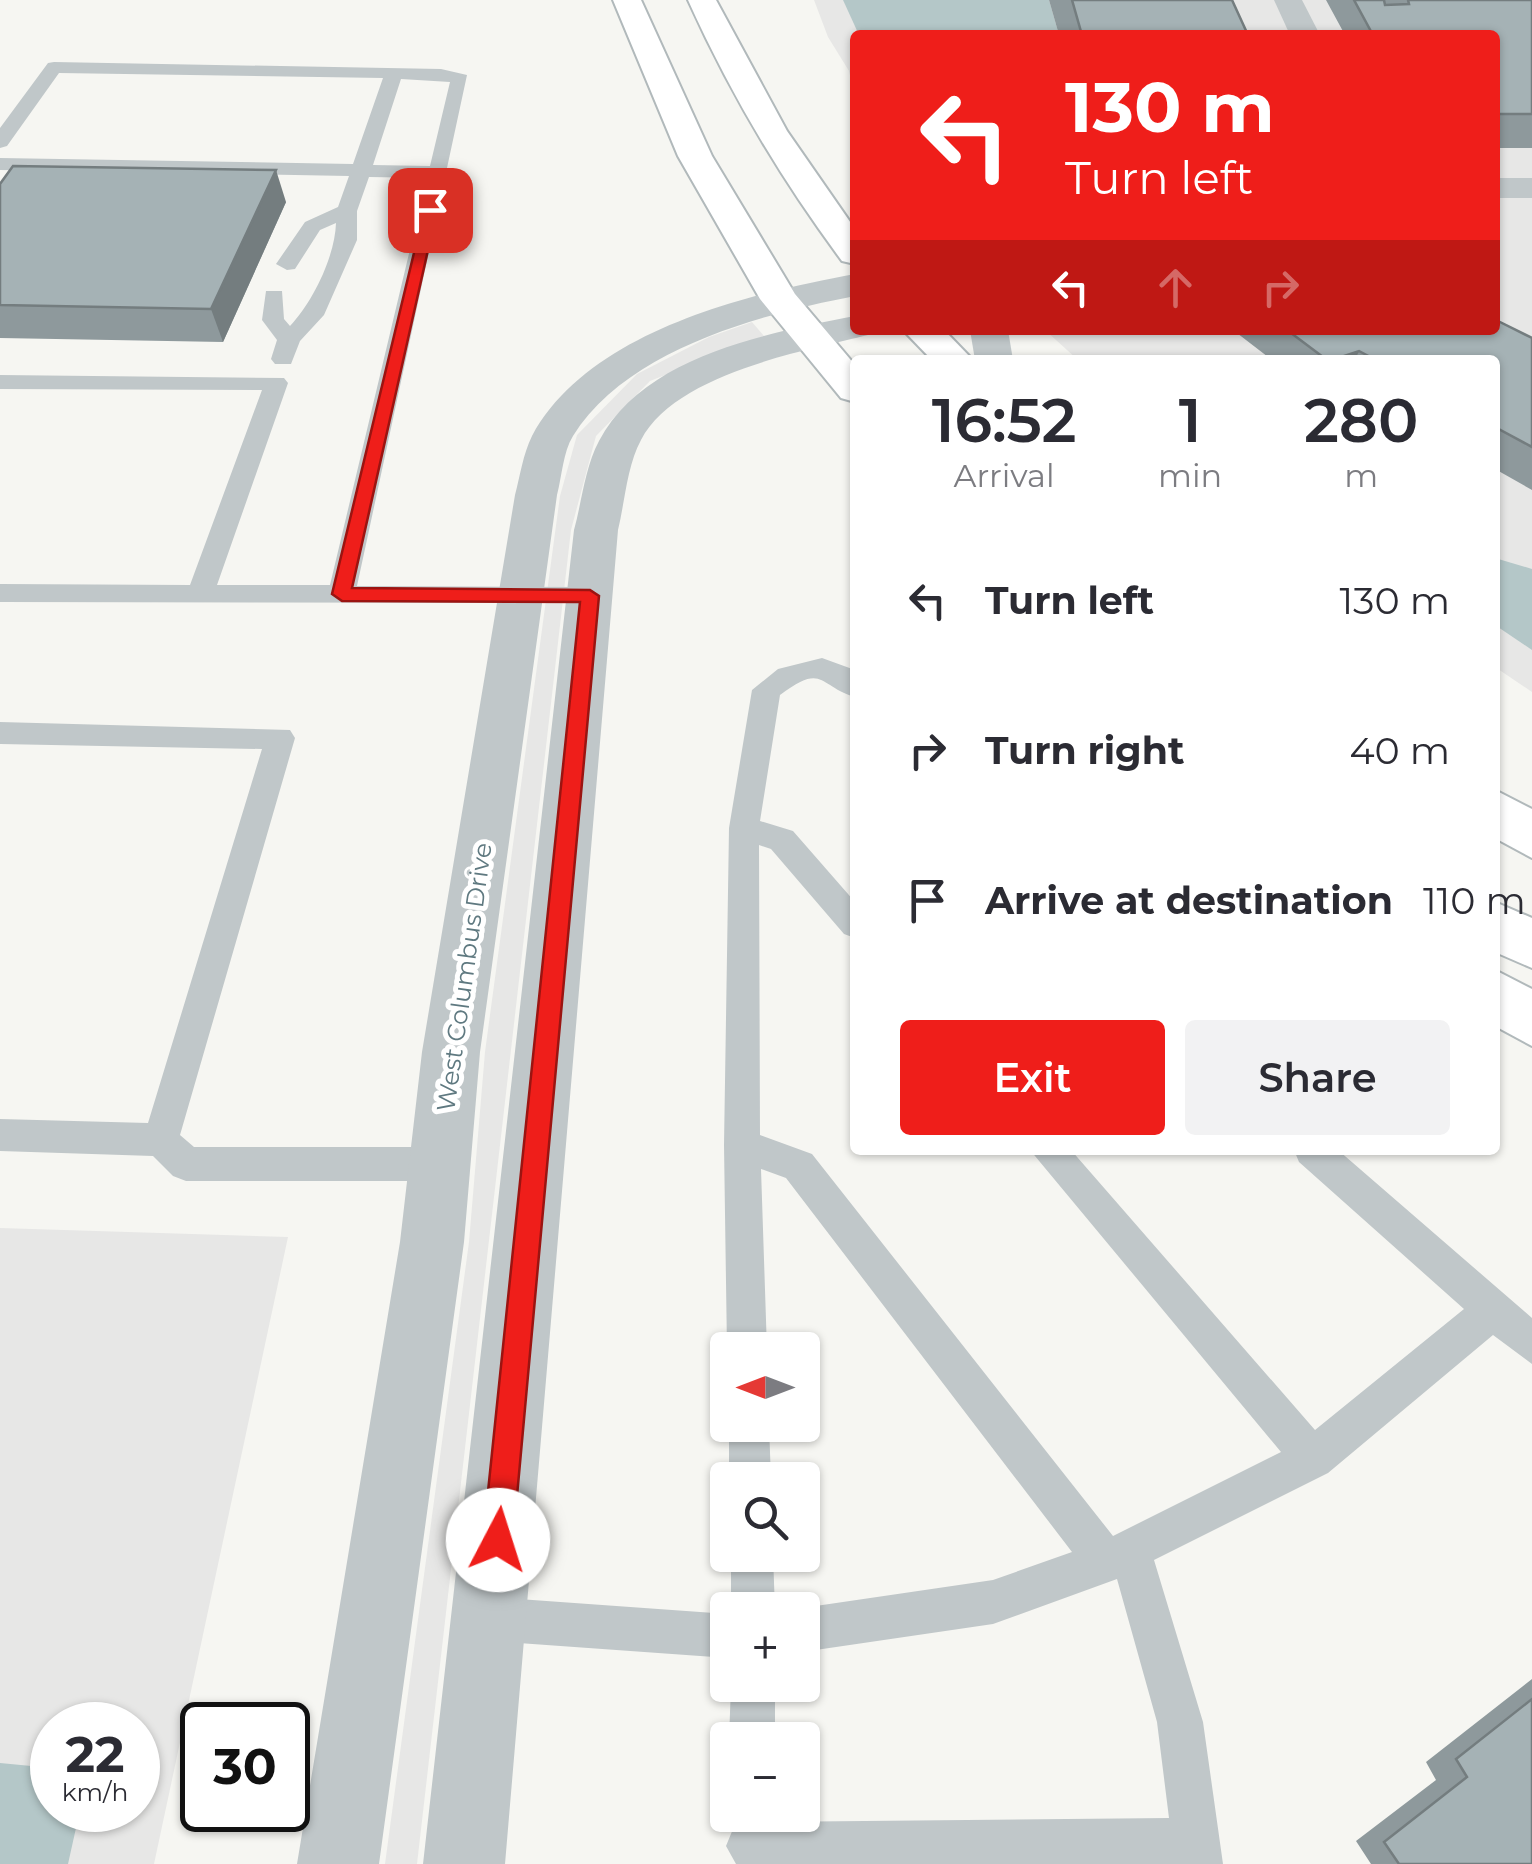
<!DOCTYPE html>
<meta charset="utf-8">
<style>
:root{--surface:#fff;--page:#f2f2f3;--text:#2b2b33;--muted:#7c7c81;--accent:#ef1e1a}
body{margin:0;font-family:Montserrat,sans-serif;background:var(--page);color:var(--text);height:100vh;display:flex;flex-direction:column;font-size:38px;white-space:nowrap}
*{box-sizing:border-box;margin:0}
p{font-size:32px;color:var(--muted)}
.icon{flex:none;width:55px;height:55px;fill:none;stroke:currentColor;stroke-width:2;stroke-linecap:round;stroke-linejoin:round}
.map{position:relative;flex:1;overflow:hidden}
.drawer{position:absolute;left:850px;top:355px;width:650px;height:800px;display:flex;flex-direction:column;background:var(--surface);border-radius:10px;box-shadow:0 2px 8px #0004}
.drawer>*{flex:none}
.top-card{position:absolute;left:850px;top:30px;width:650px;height:305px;border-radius:10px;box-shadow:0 2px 8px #0004;background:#ef1e1a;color:#fff;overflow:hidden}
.needle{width:65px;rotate:270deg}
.tools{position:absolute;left:710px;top:1332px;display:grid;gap:20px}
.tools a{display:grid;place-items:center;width:110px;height:110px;border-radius:10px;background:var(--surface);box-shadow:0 2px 8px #0004;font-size:50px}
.speed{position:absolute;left:30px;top:1702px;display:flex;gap:20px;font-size:50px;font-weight:700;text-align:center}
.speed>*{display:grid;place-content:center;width:130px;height:130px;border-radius:50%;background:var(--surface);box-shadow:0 2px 8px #0004;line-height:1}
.speed small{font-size:25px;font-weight:400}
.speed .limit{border:5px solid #111;border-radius:15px;background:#fff;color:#111}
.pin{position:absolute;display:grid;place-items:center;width:85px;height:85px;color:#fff;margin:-42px;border-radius:20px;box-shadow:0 5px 15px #0006}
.me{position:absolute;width:110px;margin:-55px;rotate:5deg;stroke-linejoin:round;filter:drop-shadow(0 0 8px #0008)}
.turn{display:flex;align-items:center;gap:35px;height:210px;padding:0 50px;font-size:45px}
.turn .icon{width:130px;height:130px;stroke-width:2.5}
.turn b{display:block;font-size:70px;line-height:85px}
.lanes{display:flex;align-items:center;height:95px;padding:0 50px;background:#0003;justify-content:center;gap:50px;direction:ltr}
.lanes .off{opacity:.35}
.eta{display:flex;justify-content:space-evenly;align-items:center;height:170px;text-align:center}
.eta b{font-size:60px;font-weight:600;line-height:70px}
.action{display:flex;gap:20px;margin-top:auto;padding:20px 50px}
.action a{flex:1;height:115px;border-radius:10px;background:var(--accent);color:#fff;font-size:40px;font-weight:600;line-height:115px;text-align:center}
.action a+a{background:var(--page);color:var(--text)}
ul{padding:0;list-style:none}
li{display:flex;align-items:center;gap:30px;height:150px;padding:0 50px}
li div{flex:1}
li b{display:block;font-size:38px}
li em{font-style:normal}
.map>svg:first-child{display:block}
.built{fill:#e7e7e6;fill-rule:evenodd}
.water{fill:#b4c7c8}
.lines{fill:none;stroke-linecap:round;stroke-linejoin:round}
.primary-casing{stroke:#b1b9bb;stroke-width:4}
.lane{fill:#c0c7c9;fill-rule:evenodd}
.street{fill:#c0c7c9;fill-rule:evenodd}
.primary{fill:#fff;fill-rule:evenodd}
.wall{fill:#8e999c}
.shaded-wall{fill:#747d7f}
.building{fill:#a5b2b5;stroke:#747d7f;stroke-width:2.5}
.route{fill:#ef1e1a;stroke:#9b1411;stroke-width:2.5}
.labels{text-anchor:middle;stroke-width:10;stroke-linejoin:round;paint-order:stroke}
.street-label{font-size:25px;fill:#5f7980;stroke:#fff}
</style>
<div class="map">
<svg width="1532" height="1864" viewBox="0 0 1532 1864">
<rect width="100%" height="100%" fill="#f6f6f2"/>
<g class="built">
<polygon points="814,0 1532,0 1532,692 1495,667 1495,360 1078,360 1045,330 1495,330 1495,35 855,35 855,98 849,71 828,37"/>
<polygon points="752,322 764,336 650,381 596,436 571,530 417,1864 385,1864 469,1242 485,1052 560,496 577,435 637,374 709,337"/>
<path d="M0,1228l288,9 -134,627h-154zM52,1725h86v85h-86z"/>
</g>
<g class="water">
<polygon points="843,0 1049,0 1059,35 859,35"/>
<polygon points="1495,558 1532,569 1532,650 1495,625"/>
<polygon points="0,1763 52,1768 52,1810 80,1810 68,1864 0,1864"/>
</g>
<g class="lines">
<defs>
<g id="primary">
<polygon points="613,0 641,0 712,156 795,294 855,365 855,402 841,398 760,299 678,156"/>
<path d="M688,0h28l71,131 68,98v35l-13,-3c-61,-82 -112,-168 -154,-261z"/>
<polygon points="903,330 944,330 973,360 932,360"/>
<polygon points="1495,790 1532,809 1532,858 1495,838"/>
<polygon points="1495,902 1532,918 1532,968 1495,952"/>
<polygon points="1495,970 1532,989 1532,1046 1495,1026"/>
</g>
</defs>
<use href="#primary" class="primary-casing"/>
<g class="lane">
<path d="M54,62l387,7 26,6 -110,511 233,1 10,2 3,7 -3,7 -600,-1v-18l190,1 72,-195 -262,-1v-14l284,3 4,5 -71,202h113l97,-407 -58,-1 -12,34v29l-33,75 -24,26 -9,23h-16l-4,-5 6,-19 -15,-20 4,-29h16l2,28 6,7c23,-24 45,-70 46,-103l-16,7 -25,39 -8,1 -11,-6 29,-42 33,-15 11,-31 -349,-6v-12l353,6 30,-86 -324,-5 -52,73 -7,2v-20l48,-65zM401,79l49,3 -20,84 -57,-1z"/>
<path d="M822,658l33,12v27c-37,-11 -31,-35 -75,-2l-20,126 33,10 62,71v36l-11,-4 -73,-85 -12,-4 1,290 52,19 301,382 168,-84 -251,-302h41l244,280 149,-121 -165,-147 -5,-12h44l194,168v46l-39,-29 -165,138 -174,87 49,162 20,142h-487l-10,-18 7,-17 17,-7 419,-4 -12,-96 -40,-143 -124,45 -191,28v-42h-5l5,-2 191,-28 79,-28 -286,-374 -25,-9 6,181h-40l-3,-205 5,-317 23,-138 26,-21z"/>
<polygon points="0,722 290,730 295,738 180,1135 194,1147 440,1147 453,1152 458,1164 453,1176 440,1181 186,1181 173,1176 153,1156 0,1151 0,1119 148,1123 262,749 0,744"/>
<polygon points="729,1425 769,1425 771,1480 729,1480"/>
<polygon points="731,1555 773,1555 775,1610 731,1610"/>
<polygon points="490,1597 728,1614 728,1658 490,1641 474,1635 468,1619 474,1603"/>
<polygon points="731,1685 775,1685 775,1740 729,1740"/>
</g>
<g class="street">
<polygon points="1274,0 1302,0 1320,35 1290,35"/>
<rect x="1495" y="178" width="37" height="20"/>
<path d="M855,274v22c-93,18 -228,53 -282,140 -10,16 -11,40 -16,59l-77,557 -16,190 -85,622h-82l103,-622 22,-190 93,-557c5,-19 8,-41 17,-59 57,-105 216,-142 323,-162z"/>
<path d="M855,316v14h17l-4,5c-65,16 -193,39 -227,105 -14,26 -16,61 -23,90l-113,1334h-82l151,-1334c8,-29 11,-63 25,-89 45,-86 170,-108 256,-125z"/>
<polygon points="970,330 1008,330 1013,360 975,360"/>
</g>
<use href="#primary" class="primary"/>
</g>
<g class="wall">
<polygon points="1049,0 1232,0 1248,35 1059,35"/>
<polygon points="1326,0 1532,0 1532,148 1495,148 1495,35 1345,35"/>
<polygon points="0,184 286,202 223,342 0,338"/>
<polygon points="1233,330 1451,330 1455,333 1532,338 1532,490 1495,469 1495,360 1272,360"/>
<polygon points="1532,1679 1532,1864 1371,1864 1356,1841 1436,1780 1426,1762"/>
</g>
<g class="shaded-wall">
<polygon points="276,170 286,202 223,342 211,309"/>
<polygon points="1359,351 1355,360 1332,360"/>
</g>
<g class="building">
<polygon points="1072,0 1232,0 1248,35 1082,35"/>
<polygon points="1354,0 1384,0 1385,5 1409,4 1408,0 1532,0 1532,114 1495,114 1495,35 1373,35"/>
<polygon points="13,166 276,170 211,309 0,305 0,184"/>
<polygon points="1498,321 1532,338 1532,447 1495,427 1495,360 1376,360 1359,351 1332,360 1327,360 1287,330 1451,330 1455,333 1460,330 1495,330 1495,322"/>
<polygon points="1532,1699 1532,1864 1399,1864 1384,1842 1467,1777 1456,1759"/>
</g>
<polygon class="route" points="425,207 437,210 352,588 590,590 599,596 513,1540 509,1550 498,1554 487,1550 483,1540 580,602 342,601 332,594"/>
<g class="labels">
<g class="street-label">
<text transform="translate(464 977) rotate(-82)" y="9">West Columbus Drive</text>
</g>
</g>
</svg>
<div class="tools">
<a><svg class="needle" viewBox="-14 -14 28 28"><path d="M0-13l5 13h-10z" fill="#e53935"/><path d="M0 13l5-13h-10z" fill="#7c7c81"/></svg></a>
<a><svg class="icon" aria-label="search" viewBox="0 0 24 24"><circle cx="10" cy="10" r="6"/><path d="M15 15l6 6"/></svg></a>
<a>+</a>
<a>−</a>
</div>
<div class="speed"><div>22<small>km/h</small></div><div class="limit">30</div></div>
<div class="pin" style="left:430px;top:210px;background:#d93025"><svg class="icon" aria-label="arrive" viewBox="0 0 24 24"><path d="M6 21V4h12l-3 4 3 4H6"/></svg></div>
<svg class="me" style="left:498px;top:1540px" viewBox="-20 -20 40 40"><circle r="19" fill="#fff"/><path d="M0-13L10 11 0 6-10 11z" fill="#ef1e1a"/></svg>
<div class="top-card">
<div class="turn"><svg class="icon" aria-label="left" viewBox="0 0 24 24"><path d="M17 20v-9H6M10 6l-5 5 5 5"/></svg><div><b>130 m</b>Turn left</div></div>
<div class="lanes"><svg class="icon" aria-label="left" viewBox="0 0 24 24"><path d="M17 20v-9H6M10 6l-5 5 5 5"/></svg><svg class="icon off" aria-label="ahead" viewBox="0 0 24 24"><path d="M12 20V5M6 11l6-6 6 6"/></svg><svg class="icon off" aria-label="right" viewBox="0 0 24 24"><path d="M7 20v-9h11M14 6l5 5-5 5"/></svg></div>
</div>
<section class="drawer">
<div class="eta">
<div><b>16:52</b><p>Arrival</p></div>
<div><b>1</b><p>min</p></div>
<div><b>280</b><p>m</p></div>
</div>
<ul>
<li><svg class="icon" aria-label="left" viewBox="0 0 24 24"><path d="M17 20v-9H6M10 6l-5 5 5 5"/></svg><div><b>Turn left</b></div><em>130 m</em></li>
<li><svg class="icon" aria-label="right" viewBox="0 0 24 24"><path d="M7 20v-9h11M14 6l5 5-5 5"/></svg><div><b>Turn right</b></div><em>40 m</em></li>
<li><svg class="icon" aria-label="arrive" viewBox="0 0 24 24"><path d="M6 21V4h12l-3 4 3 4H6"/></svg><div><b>Arrive at destination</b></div><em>110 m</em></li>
</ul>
<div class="action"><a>Exit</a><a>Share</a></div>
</section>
</div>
